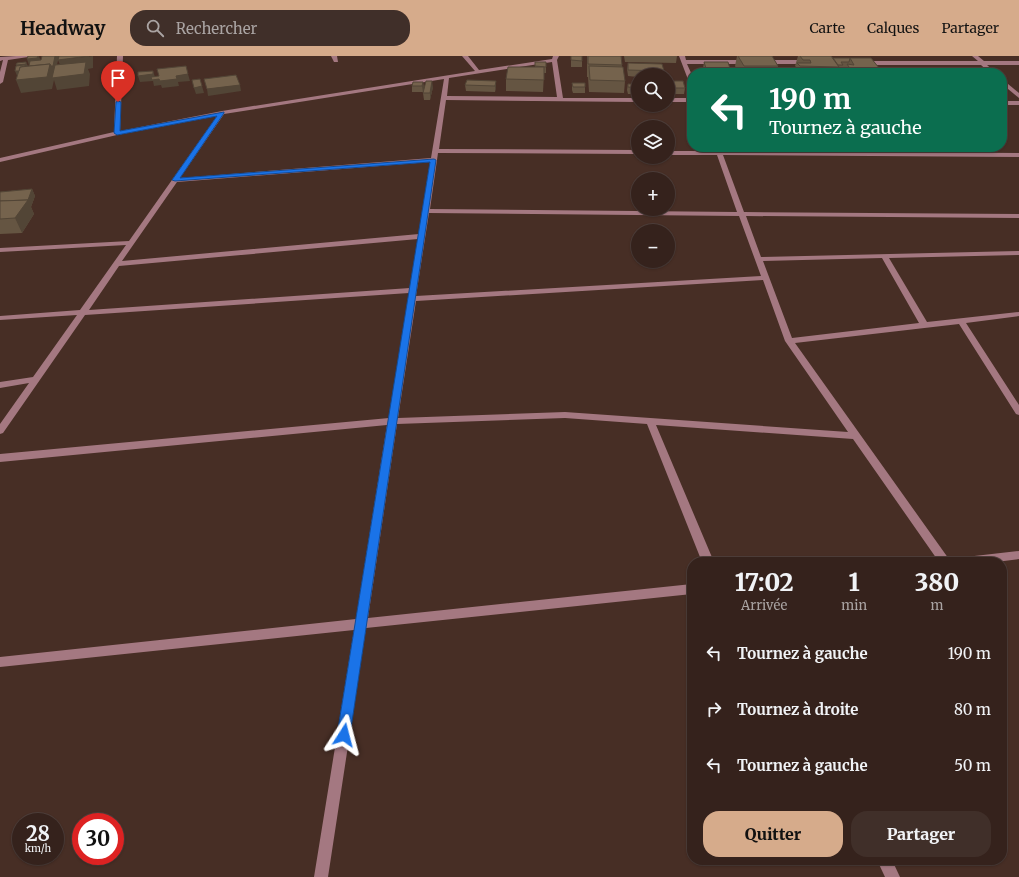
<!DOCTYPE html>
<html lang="fr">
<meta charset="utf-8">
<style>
:root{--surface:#35221c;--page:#402f29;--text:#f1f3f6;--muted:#aaa4a3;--line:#4f3f3b;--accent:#d6ab8b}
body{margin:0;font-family:Merriweather,serif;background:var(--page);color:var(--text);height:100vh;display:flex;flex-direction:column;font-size:15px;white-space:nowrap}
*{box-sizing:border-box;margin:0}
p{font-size:13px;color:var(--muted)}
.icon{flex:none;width:22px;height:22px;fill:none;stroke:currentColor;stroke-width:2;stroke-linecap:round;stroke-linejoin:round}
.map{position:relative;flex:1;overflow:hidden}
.details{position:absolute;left:687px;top:501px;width:320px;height:308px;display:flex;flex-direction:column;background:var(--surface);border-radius:16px;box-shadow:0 1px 3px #0004,0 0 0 1px var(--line)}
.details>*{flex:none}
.guide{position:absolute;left:687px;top:12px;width:320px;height:84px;border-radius:16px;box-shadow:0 1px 3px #0004,0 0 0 1px var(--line);background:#0b6e4f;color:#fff;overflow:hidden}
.fabs{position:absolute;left:631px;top:12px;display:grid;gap:8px}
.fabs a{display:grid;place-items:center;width:44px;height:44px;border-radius:50%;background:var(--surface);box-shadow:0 1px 3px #0004,0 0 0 1px var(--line);font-size:20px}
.speed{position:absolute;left:12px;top:757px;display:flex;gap:8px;font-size:20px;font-weight:700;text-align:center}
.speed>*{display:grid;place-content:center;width:52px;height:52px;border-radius:50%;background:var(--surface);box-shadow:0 1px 3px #0004,0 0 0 1px var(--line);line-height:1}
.speed small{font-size:10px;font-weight:400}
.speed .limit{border:6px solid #d22;background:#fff;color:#111}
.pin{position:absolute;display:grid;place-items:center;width:34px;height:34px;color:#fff;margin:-41px -17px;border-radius:50% 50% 50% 0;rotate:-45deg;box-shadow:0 0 4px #0007}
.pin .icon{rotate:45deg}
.me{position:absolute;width:44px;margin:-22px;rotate:9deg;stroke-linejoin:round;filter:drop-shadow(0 0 3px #0008)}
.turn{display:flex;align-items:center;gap:14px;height:84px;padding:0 16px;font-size:18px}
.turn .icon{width:52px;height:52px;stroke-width:2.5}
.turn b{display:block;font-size:28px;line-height:34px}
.eta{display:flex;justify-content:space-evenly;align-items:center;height:68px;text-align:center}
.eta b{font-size:24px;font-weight:800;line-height:28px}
.primary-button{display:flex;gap:8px;margin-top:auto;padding:8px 16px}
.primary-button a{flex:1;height:46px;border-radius:16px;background:var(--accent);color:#111;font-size:16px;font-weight:800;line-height:46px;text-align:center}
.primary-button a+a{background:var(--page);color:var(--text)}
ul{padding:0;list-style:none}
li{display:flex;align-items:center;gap:12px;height:56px;padding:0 16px}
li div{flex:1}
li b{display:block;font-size:15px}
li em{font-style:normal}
header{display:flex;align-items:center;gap:24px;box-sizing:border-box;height:56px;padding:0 20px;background:var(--accent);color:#111}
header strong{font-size:19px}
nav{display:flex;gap:22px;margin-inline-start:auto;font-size:14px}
.search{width:280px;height:36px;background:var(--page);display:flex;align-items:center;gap:10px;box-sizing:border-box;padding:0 14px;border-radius:16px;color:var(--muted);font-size:15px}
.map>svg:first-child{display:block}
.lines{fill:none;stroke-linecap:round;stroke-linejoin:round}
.minor{fill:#a47881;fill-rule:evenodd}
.wall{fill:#655542}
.shaded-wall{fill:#524536}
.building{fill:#75634d;stroke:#524536}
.route{fill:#1a73e8;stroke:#114b97}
</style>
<header>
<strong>Headway</strong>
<div class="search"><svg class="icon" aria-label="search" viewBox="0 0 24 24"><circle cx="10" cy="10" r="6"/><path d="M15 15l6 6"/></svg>Rechercher</div>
<nav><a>Carte</a><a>Calques</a><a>Partager</a></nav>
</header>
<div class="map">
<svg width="1019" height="821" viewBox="0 0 1019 821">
<rect width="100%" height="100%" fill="#472e25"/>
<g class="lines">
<g class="minor">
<polygon points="16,0 35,0 8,4 3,26 0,28 0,16 3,4 0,5 0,1"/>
<path d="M117,0h6l-3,75 102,-20 253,-40 -13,-15h6l11,14 73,-11 1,-3h6l-2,4 6,38h75v4l-192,-2 -7,49 199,1v4l-200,-1 -8,56 307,3 -20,-57h-49v-4h48l-2,-4h6l2,4 297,2v4l-296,-2 21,57 275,2v4l-273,-2 15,41 258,-6v4l-130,3 38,64 92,-10v4l-53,7 53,82v10l-3,-1 -57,-90 -164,19 156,219h-12l-86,-123 -197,-14 58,137h-12l-55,-138 -82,-6 -168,6 -29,194 324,-34v10l-326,34 -38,249h-14l40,-247 -354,37v-10l356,-38 31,-194 -387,37v-8l389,-36 20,-125 -324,22 -82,118 -3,1v-10l29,-41 -29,5v-6l33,-5 44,-62 -77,5v-4l80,-6 46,-65 -126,7v-4l129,-7 88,-125 -100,19 -117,27v-4l114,-26zM552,6l5,35 -110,-1 2,-18zM444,23l-13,79 -251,20 44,-64zM430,106l-11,72 -297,27 55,-79zM429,157l310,3 22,60 -345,20zM418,183l-8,49 -321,22 30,-44zM882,202l37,65 -127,15 -29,-77zM763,224l22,61 63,91 -283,-20 -167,6 18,-117z"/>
<polygon points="331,0 337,0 338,6 334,6"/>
<polygon points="679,0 685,0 686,4 809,4 812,6 809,8 687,8 692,19 692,28 689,26"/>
<polygon points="972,0 978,0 984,5 1019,5 1019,9 987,9 996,17 990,17 981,9 861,9 858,7 861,5 978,5"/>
<polygon points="1002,23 1019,37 1019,42 1002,28"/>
<rect x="668" y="42" width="24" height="4"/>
<rect x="1002" y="45" width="17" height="4"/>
<polygon points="1019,495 1019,503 996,506 951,506 953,503 957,502"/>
<polygon points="877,804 892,804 900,821 885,821"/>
</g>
</g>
<g class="wall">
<polygon points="571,0 582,5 582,11 571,11"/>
<polygon points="587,0 621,0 622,11 625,25 624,37 589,36 588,21 587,21"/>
<polygon points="624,0 677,0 676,7 625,6"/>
<polygon points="737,0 772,0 778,10 778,13 790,16 790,17 738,17 738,16 735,10"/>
<polygon points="798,0 831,0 833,2 871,2 883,17 845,17 846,12 842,12 841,15 838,15 837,17 795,17 796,11 795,10"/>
<polygon points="535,6 546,6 546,17 544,17 543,36 506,35 506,23 535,11"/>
<polygon points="704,6 731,16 731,17 704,17 703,12"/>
<polygon points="628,7 664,15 663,19 667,19 638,19 638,21 628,20 627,13"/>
<polygon points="496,25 496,31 495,36 466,35 465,29"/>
<polygon points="672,25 685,32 684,38 674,38 672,31"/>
<polygon points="423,26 424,32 423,36 412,36 412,30"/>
<polygon points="572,27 585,31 585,37 573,37 572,34"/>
<polygon points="628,28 638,28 638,38 628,38 627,34"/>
<polygon points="433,31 430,44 424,44 423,37"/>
<polygon points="32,133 35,140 31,151 34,158 22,177 0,178 0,136"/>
</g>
<g class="shaded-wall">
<polygon points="39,0 41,6 29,9 27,3"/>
<polygon points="55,0 58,0 59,1 55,16 63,16 58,4 93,0 93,12 88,13 90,18 89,30 57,34 54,24 52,33 21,37 16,24 18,22 15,15 19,15 16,9 26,6 29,12 50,8"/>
<polygon points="153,15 155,21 176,20 188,18 190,25 178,26 179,30 162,32 161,29 154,30 153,25 140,26 138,20"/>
<polygon points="432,25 433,31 430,44 430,37"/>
<polygon points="496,25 496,31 495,36 495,30"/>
<polygon points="423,26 424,32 423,36 422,30"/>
<polygon points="240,29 241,35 208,40 207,33"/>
<polygon points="202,30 204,37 196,38 194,32"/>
<polygon points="32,133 35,140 31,151 34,158 22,177 15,162"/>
</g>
<g class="building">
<polygon points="28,0 38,0 37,2 27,3"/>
<polygon points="42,0 55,0 53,10 51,10 50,8 29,10 30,5 41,4"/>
<polygon points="59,0 89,0 58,4"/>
<polygon points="571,0 582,0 582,5 571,4"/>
<polygon points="588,0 621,0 622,9 588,8"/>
<polygon points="738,0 772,0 778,10 744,10"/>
<polygon points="800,0 831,0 839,11 800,10 797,7 811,7 810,4 803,4"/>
<polygon points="833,2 850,2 849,6 841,6 843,9 838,9"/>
<polygon points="850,2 871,2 883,17 853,17 847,8 854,9"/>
<polygon points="26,6 26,8 16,9 17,7"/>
<polygon points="86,6 84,18 52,22 55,9"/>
<polygon points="535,6 546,6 546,11 535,10"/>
<polygon points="704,6 728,6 731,16 707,15"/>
<polygon points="628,7 662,8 664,15 628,14"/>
<polygon points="50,8 47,21 16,24 20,11"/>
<polygon points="25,9 25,10 20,11 19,15 15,15 16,10"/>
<polygon points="186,10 188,18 176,20 177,23 160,25 159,23 152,24 151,21 159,20 157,13"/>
<polygon points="589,10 623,11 625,25 590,24"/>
<polygon points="508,11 544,11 544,24 506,23"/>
<polygon points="739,12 788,13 790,16 781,16 782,17 741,17"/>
<polygon points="153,15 153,18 138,20 138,16"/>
<polygon points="639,18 667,19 639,19"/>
<polygon points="236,19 240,29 207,33 204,23"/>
<polygon points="200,23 202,30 194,32 192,24"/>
<polygon points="467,24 496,25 495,30 465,29"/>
<polygon points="426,25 432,25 430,37 423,37"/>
<polygon points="672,25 683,25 685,32 675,32"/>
<polygon points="413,26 423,26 422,30 412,30"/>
<polygon points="572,27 585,27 585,31 573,31"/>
<polygon points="628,28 638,28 638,32 628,31"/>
<polygon points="32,133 28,144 0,145 0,136"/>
<polygon points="28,144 15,162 0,163 0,145"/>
</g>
<polygon class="route" points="118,45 121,46 120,75 224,56 224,57 180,122 434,103 436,104 350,679 348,683 344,685 339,683 337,679 430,106 175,125 172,124 217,60 117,79 114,77 116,46"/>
</svg>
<div class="fabs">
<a><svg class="icon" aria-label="search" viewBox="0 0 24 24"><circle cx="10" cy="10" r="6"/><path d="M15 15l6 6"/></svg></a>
<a><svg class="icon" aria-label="layers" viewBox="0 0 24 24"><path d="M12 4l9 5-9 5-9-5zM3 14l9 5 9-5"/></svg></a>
<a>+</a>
<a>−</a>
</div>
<div class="speed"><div>28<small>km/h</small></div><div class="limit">30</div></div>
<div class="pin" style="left:118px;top:46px;background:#d93025"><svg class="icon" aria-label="arrive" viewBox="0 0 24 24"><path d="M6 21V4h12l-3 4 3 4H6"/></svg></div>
<svg class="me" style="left:344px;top:679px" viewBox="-20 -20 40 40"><path d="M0-17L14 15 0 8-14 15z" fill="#1a73e8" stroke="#fff" stroke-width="4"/></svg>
<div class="guide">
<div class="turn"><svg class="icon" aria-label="left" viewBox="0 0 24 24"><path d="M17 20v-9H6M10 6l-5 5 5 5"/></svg><div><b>190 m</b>Tournez à gauche</div></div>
</div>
<section class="details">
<div class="eta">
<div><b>17:02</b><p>Arrivée</p></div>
<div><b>1</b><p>min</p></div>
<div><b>380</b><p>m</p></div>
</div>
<ul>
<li><svg class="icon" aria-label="left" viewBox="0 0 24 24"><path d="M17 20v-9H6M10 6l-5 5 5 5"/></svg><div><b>Tournez à gauche</b></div><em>190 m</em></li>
<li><svg class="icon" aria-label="right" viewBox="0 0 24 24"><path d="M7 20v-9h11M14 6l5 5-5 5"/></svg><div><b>Tournez à droite</b></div><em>80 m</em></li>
<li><svg class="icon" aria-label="left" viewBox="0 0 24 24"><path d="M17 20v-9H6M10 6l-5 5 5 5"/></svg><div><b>Tournez à gauche</b></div><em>50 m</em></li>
</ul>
<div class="primary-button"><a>Quitter</a><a>Partager</a></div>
</section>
</div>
